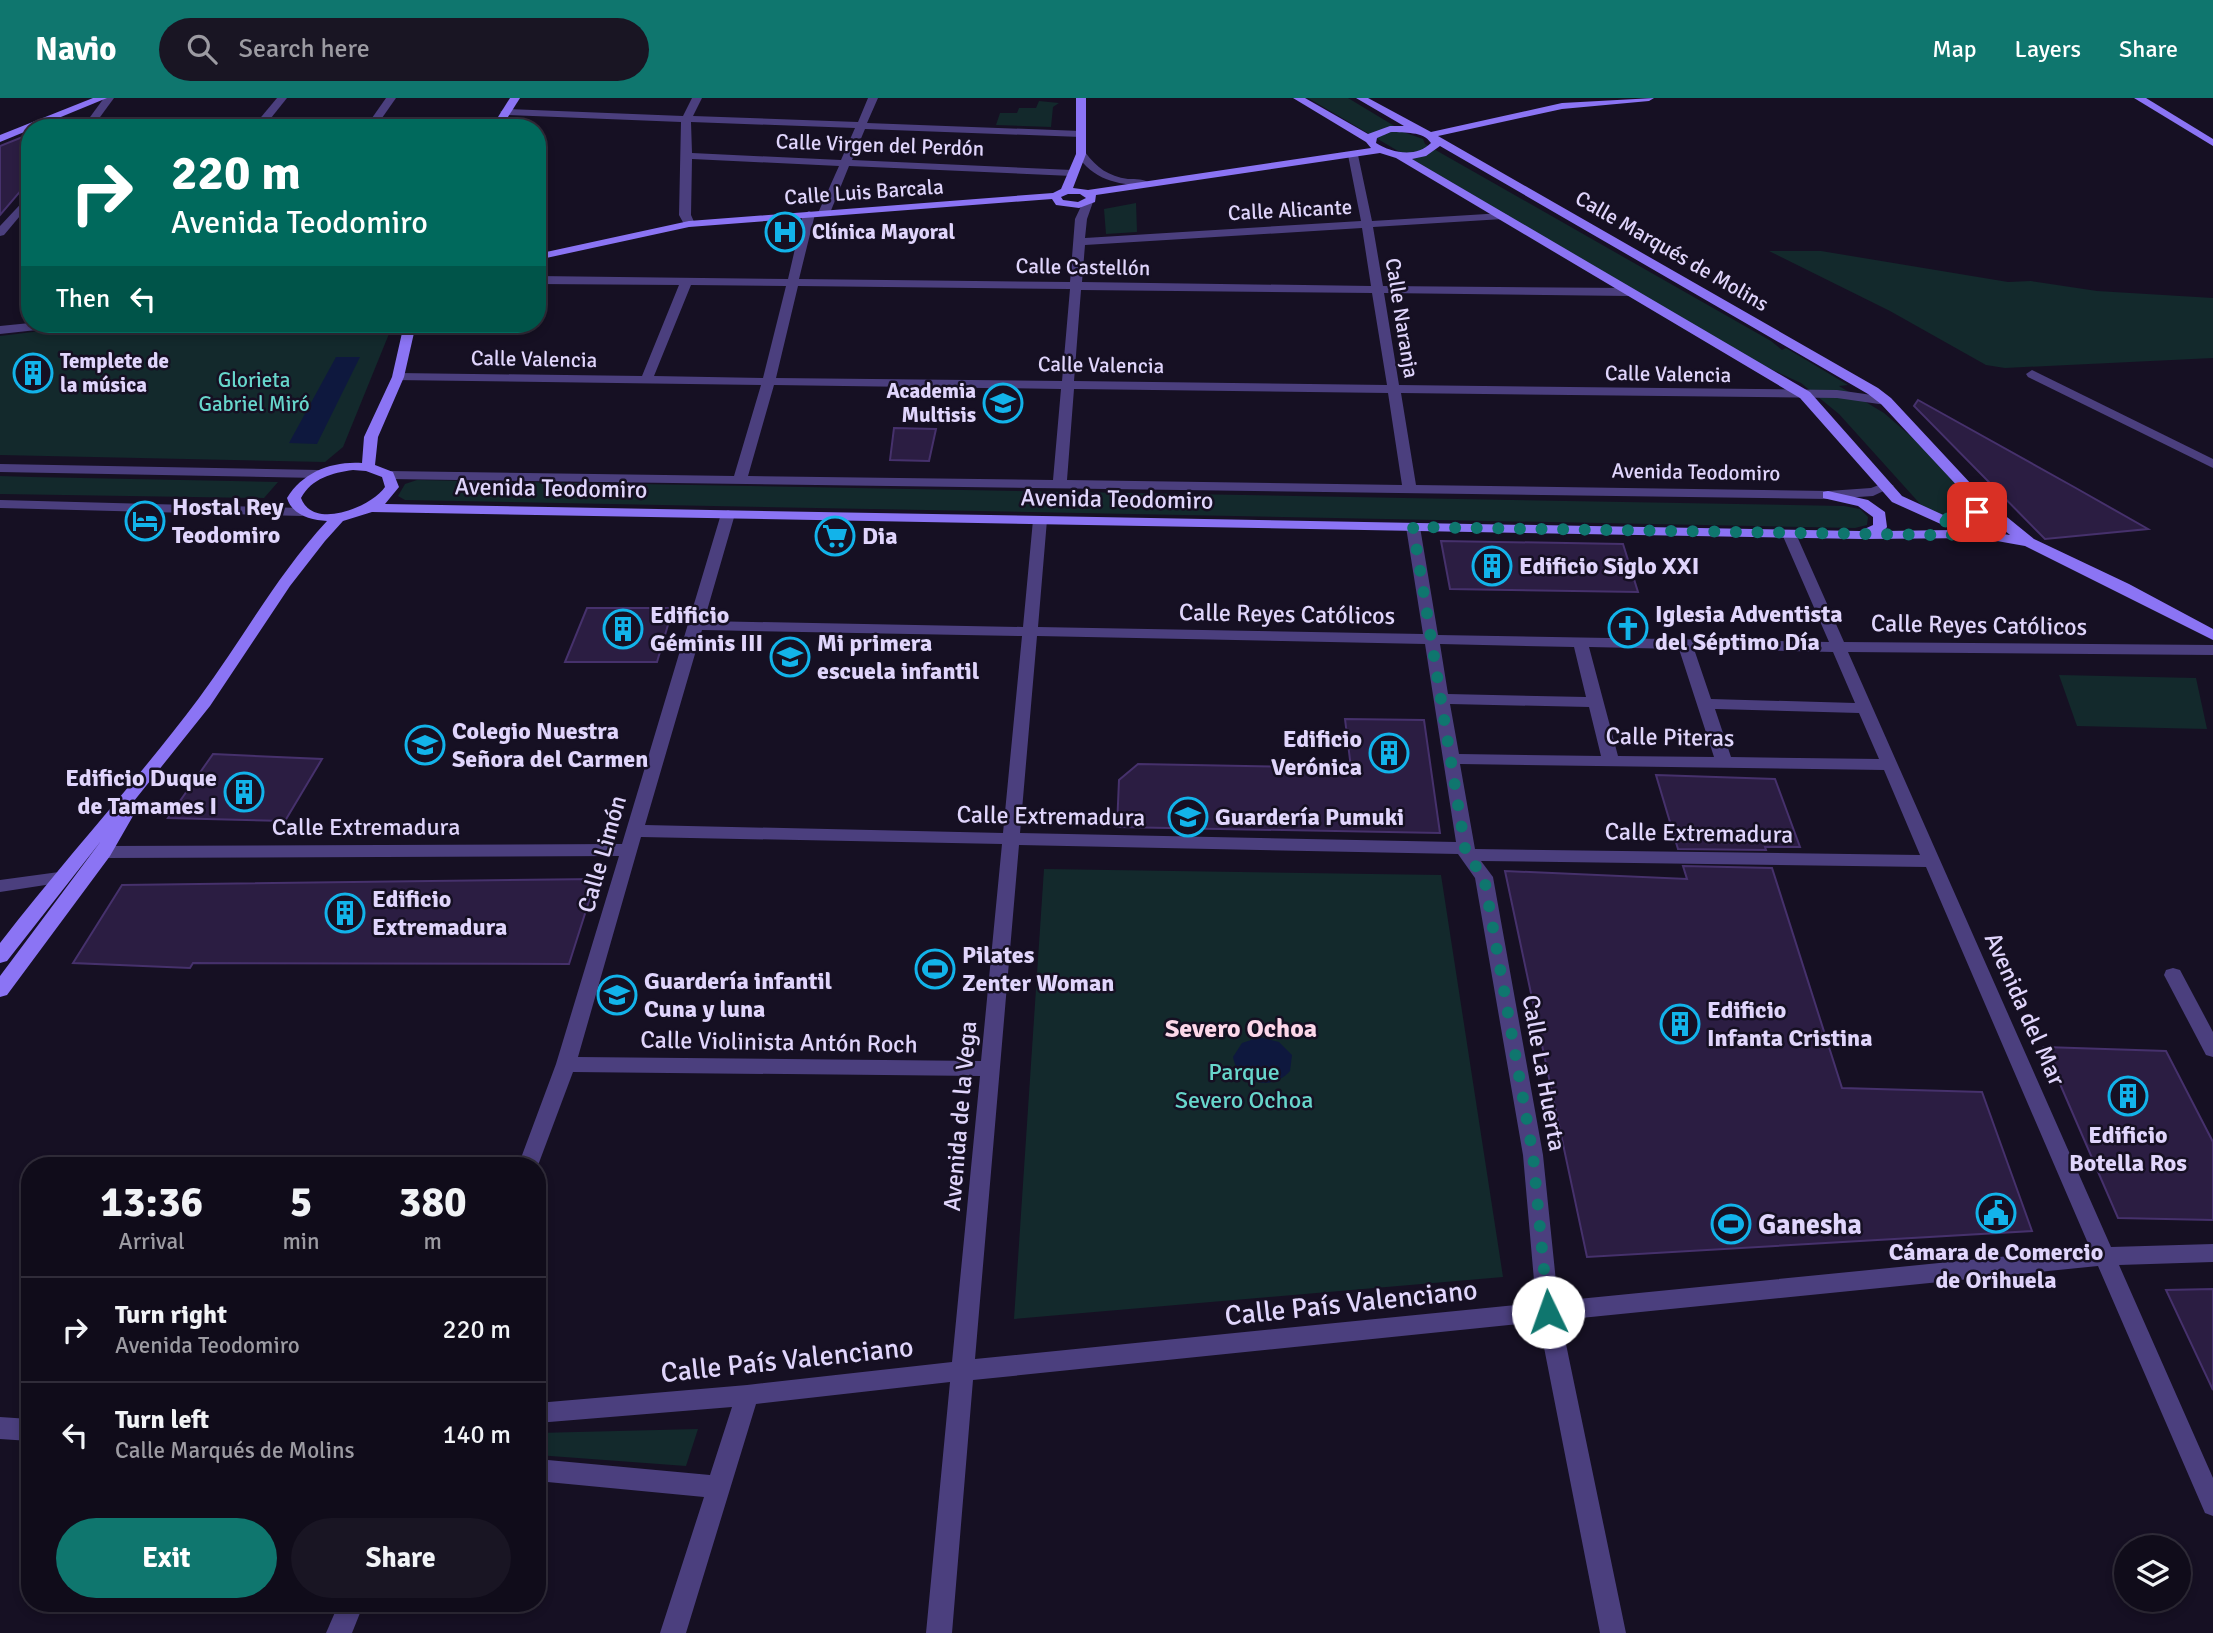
<!DOCTYPE html>
<meta charset="utf-8">
<style>
:root{--surface:#100c1a;--page:#191523;--text:#f1f3f6;--muted:#9c9ba2;--line:#302c39;--accent:#0f766e}
body{margin:0;font-family:Signika,sans-serif;background:var(--page);color:var(--text);height:100vh;display:flex;flex-direction:column;font-size:26px;white-space:nowrap}
*{box-sizing:border-box;margin:0}
p{font-size:23px;color:var(--muted)}
.icon{flex:none;width:38px;height:38px;fill:none;stroke:currentColor;stroke-width:2;stroke-linecap:round;stroke-linejoin:round}
.map{position:relative;flex:1;overflow:hidden}
.details{position:absolute;left:21px;top:1059px;width:525px;height:455px;display:flex;flex-direction:column;background:var(--surface);border-radius:28px;box-shadow:0 4px 10px #0003,0 0 0 2px var(--line)}
.details>*{flex:none}
.top-card{position:absolute;left:21px;top:21px;width:525px;height:214px;border-radius:28px;box-shadow:0 4px 10px #0003,0 0 0 2px var(--line);background:#00695c;color:#fff;overflow:hidden}
.fabs{position:absolute;left:2114px;top:1437px;display:grid;gap:14px}
.fabs a{display:grid;place-items:center;width:77px;height:77px;border-radius:50%;background:var(--surface);box-shadow:0 4px 10px #0003,0 0 0 2px var(--line);font-size:35px}
.pin{position:absolute;display:grid;place-items:center;width:60px;height:60px;color:#fff;margin:-30px;border-radius:14px;box-shadow:0 4px 10px #0006}
.me{position:absolute;width:77px;margin:-38px;rotate:357deg;stroke-linejoin:round;filter:drop-shadow(0 0 5px #0008)}
.turn{display:flex;align-items:center;gap:24px;height:147px;padding:0 35px;font-size:32px}
.turn .icon{width:91px;height:91px;stroke-width:2.5}
.turn b{display:block;font-size:49px;line-height:60px}
.then{display:flex;align-items:center;height:66px;padding:0 35px;background:#0003;gap:14px;font-size:26px}
.eta{display:flex;justify-content:space-evenly;align-items:center;height:119px;text-align:center}
.eta b{font-size:42px;font-weight:800;line-height:49px}
.action{display:flex;gap:14px;margin-top:auto;padding:14px 35px}
.action a{flex:1;height:80px;border-radius:42px;background:var(--accent);color:#fff;font-size:28px;font-weight:800;line-height:80px;text-align:center}
.action a+a{background:var(--page);color:var(--text)}
ul{padding:0;list-style:none}
li{display:flex;align-items:center;gap:21px;height:105px;padding:0 35px;border-top:2px solid var(--line)}
li div{flex:1}
li b{display:block;font-size:26px}
li em{font-style:normal}
header{display:flex;align-items:center;gap:42px;box-sizing:border-box;height:98px;padding:0 35px;background:var(--accent);color:#fff}
header strong{font-size:33px}
nav{display:flex;gap:38px;margin-inline-start:auto;font-size:24px}
.search{width:490px;height:63px;background:var(--page);display:flex;align-items:center;gap:18px;box-sizing:border-box;padding:0 24px;border-radius:38px;color:var(--muted);font-size:26px}
.map>svg:first-child{display:block}
.green{fill:#13292c}
.water{fill:#0e183e}
.building{fill:#2b1d42;stroke:#46316c;stroke-width:2}
.lines{fill:none;stroke-linecap:round;stroke-linejoin:round}
.street{fill:#4b3f7e;fill-rule:evenodd}
.secondary{fill:#8b74f4;fill-rule:evenodd}
.route{stroke:#0f766e;stroke-width:12;stroke-dasharray:0 21.6}
.labels{text-anchor:middle;stroke-width:5;stroke-linejoin:round;paint-order:stroke}
.far-street-label{font-size:21px;fill:#e0d5fc;stroke:#161023}
.far-poi-label{font-size:21px;font-weight:bold;fill:#e0d5fc;stroke:#161023;text-anchor:start}
.far-park-label{font-size:21px;fill:#67d6cc;stroke:#161023}
.street-label{font-size:24px;fill:#e0d5fc;stroke:#161023}
.poi-label{font-size:24px;font-weight:bold;fill:#e0d5fc;stroke:#161023;text-anchor:start}
.park-label{font-size:24px;fill:#67d6cc;stroke:#161023}
.neighbourhood-label{font-size:26px;font-weight:bold;fill:#fcd7e9;stroke:#161023}
.near-poi-label{font-size:28px;font-weight:bold;fill:#e0d5fc;stroke:#161023;text-anchor:start}
.near-street-label{font-size:28px;fill:#e0d5fc;stroke:#161023}
</style>
<header>
<strong>Navio</strong>
<div class="search"><svg class="icon" aria-label="search" viewBox="0 0 24 24"><circle cx="10" cy="10" r="6"/><path d="M15 15l6 6"/></svg>Search here</div>
<nav><a>Map</a><a>Layers</a><a>Share</a></nav>
</header>
<div class="map">
<svg width="2213" height="1535" viewBox="0 0 2213 1535">
<rect width="100%" height="100%" fill="#161023"/>
<g class="green">
<polygon points="1308,0 1348,0 1406,35 1423,41 1425,46 1771,243 1782,252 1786,250 1848,287 1839,288 1884,315 1990,407 1931,418 1839,316 1801,285 1762,267"/>
<polygon points="1039,3 1059,5 1053,9 1051,29 996,27 1000,15 1017,15 1019,10 1036,10"/>
<polygon points="1136,105 1137,134 1106,136 1104,111"/>
<polygon points="1769,153 1821,153 2008,184 2031,183 2097,193 2213,200 2213,260 2005,270 1986,267 1890,213"/>
<polygon points="98,226 393,226 343,349 325,364 0,357 0,238"/>
<polygon points="0,378 32,379 278,384 264,400 0,396"/>
<polygon points="417,382 1844,408 1860,411 1868,419 1867,427 1855,430 405,402 398,398 405,386"/>
<polygon points="2059,577 2196,580 2207,631 2077,628"/>
<polygon points="1044,771 1441,777 1503,1179 1014,1221"/>
<polygon points="698,1331 686,1368 537,1357 537,1335"/>
</g>
<g class="water">
<polygon points="336,259 360,259 317,346 289,345"/>
<path d="M1260,939l19,5 13,13 -2,16c-17,20 -52,14 -57,-14l9,-14z"/>
</g>
<g class="building">
<polygon points="30,36 30,82 0,117 0,48"/>
<polygon points="1918,302 2074,389 2148,431 2045,441 1914,308"/>
<polygon points="894,330 936,331 929,363 890,362"/>
<polygon points="1441,443 1623,446 1638,494 1450,491"/>
<polygon points="587,510 673,510 657,564 565,564"/>
<polygon points="1345,621 1424,622 1440,735 1117,729 1119,682 1138,666 1351,670"/>
<polygon points="213,656 322,661 285,723 168,720"/>
<polygon points="1656,677 1775,681 1800,749 1765,749 1766,752 1678,751"/>
<polygon points="1683,768 1772,770 1842,990 1982,994 2032,1133 1587,1159 1505,773 1687,781"/>
<polygon points="596,781 569,866 193,865 190,870 73,865 122,787"/>
<polygon points="2044,949 2166,953 2213,1044 2213,1122 2118,1120"/>
<polygon points="2213,1191 2213,1292 2166,1192"/>
</g>
<g class="lines">
<g class="street">
<polygon points="104,0 114,0 92,30 82,30"/>
<polygon points="277,0 287,0 263,30 252,30"/>
<polygon points="386,0 396,0 375,30 365,30"/>
<path d="M692,0h10l-9,18 165,6 10,-24h10l-11,25 214,8 5,3 -5,3 -216,-8 -13,31 220,10 5,3 -5,3 -223,-10 -19,47 -6,3 -6,-3 21,-47 -147,-7 -1,56 4,9 -6,3 -4,-1 -6,-11 2,-93 -176,-7 -5,-3 5,-3 178,7zM691,24l164,6 -14,32 -149,-7z"/>
<path d="M1077,54h8c12,16 23,24 43,27 8,0 16,0 22,4l-5,3c-30,-2 -51,-6 -69,-32z"/>
<path d="M1353,54l5,3 14,66 131,-8 6,3 -6,3 -130,8 10,59 246,2 6,4 -6,4 -245,-3 15,92 438,5 49,7 6,4 -6,4 -49,-7 -436,-5 15,92 412,6 43,-3 16,-6 7,4 -21,10 -45,3 -1440,-20 -7,-4 7,-4 346,5 27,-91 -367,-5v-6l4,-1 244,3 37,-91 -142,-1v-8l251,3 15,-65 6,-3 6,3 -16,65 271,3 5,-63 9,-19 9,2 -6,17 -2,19 276,-17 -13,-66zM1362,130l9,58 -289,-4 3,-37zM691,187l95,1 -23,92 -109,-2zM798,188l272,3 -8,92 -286,-3zM1081,192l291,3 15,92 -313,-4zM774,287l287,4 -8,91 -305,-4zM1074,291l314,4 14,92 -335,-5z"/>
<polygon points="30,96 30,106 4,137 0,138 0,128"/>
<polygon points="30,225 61,226 55,230 0,236 0,228"/>
<polygon points="2032,272 2213,361 2213,370 2028,279 2026,276"/>
<polygon points="0,366 318,372 325,376 318,380 0,374"/>
<polygon points="0,402 302,410 309,414 302,418 0,410"/>
<path d="M728,412l7,4 -31,107 319,6 10,-107 7,-4 7,4 -9,107 385,7 -17,-107 7,-4 7,4 18,108 391,7 -47,-108 7,-4 7,4 48,108 369,3v10l-365,-3 263,595 102,-3v18l-94,3 94,213v38l-8,-3 -107,-247 -537,54 65,313h-26l-61,-311 -566,58 -21,253h-26l24,-251 -194,22 -70,229h-26l44,-136 -167,-16v-22l173,16 22,-68 -195,16v-20l210,-18 205,-23 28,-286 -407,-4 -36,96v-2h-19l38,-102 63,-208 -515,2 -9,-6 9,-6 518,-2 99,-330zM702,532l320,6 -19,197 -358,-8zM1037,538l388,8 31,198 -436,-9zM1440,546l134,3 12,50 -138,-3zM1589,549l90,2 35,108 -96,-1zM1694,551l139,3 22,51 -144,-4zM1450,606l139,3 12,49 -142,-2zM1715,611l144,4 20,46 -148,-2zM1460,666l424,6 36,85 -445,-6zM641,739l361,7 -21,217 -403,-4zM1019,747l439,9 17,24 48,277 13,148 -561,56zM1481,763l445,6 164,381 -532,53 -15,-146 -50,-278z"/>
<polygon points="59,774 65,776 68,780 65,784 0,794 0,782"/>
<polygon points="2173,870 2180,872 2213,934 2213,959 2206,957 2164,877 2166,872"/>
<polygon points="0,1319 30,1321 30,1343 0,1341"/>
<polygon points="339,1505 364,1505 352,1535 326,1535"/>
</g>
<g class="secondary">
<polygon points="93,0 107,0 0,44 0,37"/>
<polygon points="510,0 520,0 501,30 491,30"/>
<path d="M1076,0h10v56l-13,34 15,2 283,-42 -5,-6 -73,-44h12l63,36 22,-8h14l-48,-28h12l63,34 131,-29 92,-5 -5,3 -87,8 -124,27 440,252 13,10 95,102 48,39 95,45 84,45v11l-188,-94 -45,-8 -118,1 -1490,-27 -29,9 -18,20 -35,45 -80,120 -84,105 7,5 -23,40 -103,139 -7,2v-21l101,-135 -94,120 -7,2v-20c64,-83 136,-161 199,-245 43,-58 78,-123 128,-177 -16,-1 -35,-6 -40,-23 16,-26 45,-37 75,-35l2,-26 28,-60 12,-53h12l-12,53 -26,60 -3,28 18,7 6,15 -14,17 1475,27 13,-6v-8l-15,-11 -35,-8v-6l5,-1 40,9 17,12 2,15 -3,4 70,-1 -62,-28 -92,-104 -404,-240 -16,-5 -284,42 -1,7 -16,6 -23,-3 -4,-6 -363,28 -152,33v-6l152,-33 364,-28 8,-4 15,-35zM1391,34c14,1 32,-1 40,11 -15,15 -39,10 -55,0l1,-5zM1440,48l428,248 13,10 95,102 34,29 -34,-5 -74,-34 -92,-104 -398,-233 14,-3zM1068,96h12l6,4 -8,4 -15,-2 -2,-3zM353,372l13,1 16,6 3,10c-14,20 -72,44 -84,11 11,-20 31,-25 52,-28z"/>
<polygon points="2134,0 2146,0 2213,41 2213,48"/>
</g>
</g>
<g class="lines">
<polyline class="route" points="1548,1214 1533,1057 1484,779 1467,757 1465,750 1413,429 1935,437 1980,436 1936,420 1965,421 1977,414"/>
</g>
<defs>
<symbol id="hospital-ring" viewBox="-11 -11 22 22"><circle r="9.5" fill="#161023" stroke="#12b3ea" stroke-width="1.5"/><path d="M-5-5h3v3.5h4V-5h3V5h-3V1.5h-4V5h-3Z" fill="#12b3ea"/></symbol>
<symbol id="building-ring" viewBox="-11 -11 22 22"><circle r="9.5" fill="#161023" stroke="#12b3ea" stroke-width="1.5"/><path d="M-4-6H4V6H1V3H-1V6H-4ZM-2.5-4.3h1.7v1.8h-1.7ZM.8-4.3h1.7v1.8H.8ZM-2.5-1h1.7V.8h-1.7ZM.8-1h1.7V.8H.8Z" fill="#12b3ea"/></symbol>
<symbol id="school-ring" viewBox="-11 -11 22 22"><circle r="9.5" fill="#161023" stroke="#12b3ea" stroke-width="1.5"/><path d="M0-5L7-2L0 1L-7-2ZM-4 1L0 2.5L4 1V4Q0 6-4 4Z" fill="#12b3ea"/></symbol>
<symbol id="hotel-ring" viewBox="-11 -11 22 22"><circle r="9.5" fill="#161023" stroke="#12b3ea" stroke-width="1.5"/><path d="M-6-4.5h1.5V1H6V5H4.5V3h-9V5H-6ZM-4 0a1.8 1.8 0 1 1 3.6 0ZM.5 0V-2.5h3Q6-2.5 6 0Z" fill="#12b3ea"/></symbol>
<symbol id="supermarket-ring" viewBox="-11 -11 22 22"><circle r="9.5" fill="#161023" stroke="#12b3ea" stroke-width="1.5"/><path d="M-6-5.5h2.5l.6 2H6L4.5 2H-2.5L-4.4-4H-6ZM-1.5 3.2a1.3 1.3 0 1 0 .1 0ZM3 3.2a1.3 1.3 0 1 0 .1 0Z" fill="#12b3ea"/></symbol>
<symbol id="church-ring" viewBox="-11 -11 22 22"><circle r="9.5" fill="#161023" stroke="#12b3ea" stroke-width="1.5"/><path d="M-1.2-6h2.4v3.5h3.3v2.4h-3.3V6h-2.4V-.1h-3.3v-2.4h3.3Z" fill="#12b3ea"/></symbol>
<symbol id="stadium-ring" viewBox="-11 -11 22 22"><circle r="9.5" fill="#161023" stroke="#12b3ea" stroke-width="1.5"/><path d="M0-5a6.5 5 0 1 0 0 10a6.5 5 0 1 0 0-10ZM-3.5-1.8h7v3.6h-7Z" fill="#12b3ea"/></symbol>
<symbol id="civic-ring" viewBox="-11 -11 22 22"><circle r="9.5" fill="#161023" stroke="#12b3ea" stroke-width="1.5"/><path d="M-.6-6.5H3V-4.5H.6V-3L4-1V1h2V6H-6V1h2V-1L-.6-3ZM-1.2 2.5V6h2.4V2.5Z" fill="#12b3ea"/></symbol>
</defs>
<g fill-rule="evenodd">
<use href="#hospital-ring" x="763" y="112" width="44" height="44"/>
<use href="#building-ring" x="11" y="253" width="44" height="44"/>
<use href="#school-ring" x="981" y="283" width="44" height="44"/>
<use href="#hotel-ring" x="123" y="401" width="44" height="44"/>
<use href="#supermarket-ring" x="813" y="416" width="44" height="44"/>
<use href="#building-ring" x="1470" y="446" width="44" height="44"/>
<use href="#church-ring" x="1606" y="508" width="44" height="44"/>
<use href="#building-ring" x="601" y="509" width="44" height="44"/>
<use href="#school-ring" x="768" y="537" width="44" height="44"/>
<use href="#school-ring" x="403" y="625" width="44" height="44"/>
<use href="#building-ring" x="1367" y="633" width="44" height="44"/>
<use href="#building-ring" x="222" y="672" width="44" height="44"/>
<use href="#school-ring" x="1166" y="697" width="44" height="44"/>
<use href="#building-ring" x="323" y="793" width="44" height="44"/>
<use href="#stadium-ring" x="913" y="849" width="44" height="44"/>
<use href="#school-ring" x="595" y="875" width="44" height="44"/>
<use href="#building-ring" x="1658" y="904" width="44" height="44"/>
<use href="#building-ring" x="2106" y="976" width="44" height="44"/>
<use href="#civic-ring" x="1974" y="1093" width="44" height="44"/>
<use href="#stadium-ring" x="1709" y="1104" width="44" height="44"/>
</g>
<g class="labels">
<g class="far-street-label">
<text transform="translate(880 47) rotate(2)" y="7">Calle Virgen del Perdón</text>
<text transform="translate(864 94) rotate(-4)" y="7">Calle Luis Barcala</text>
<text transform="translate(1290 112) rotate(-3)" y="7">Calle Alicante</text>
<text transform="translate(1672 153) rotate(30)" y="7">Calle Marqués de Molins</text>
<text transform="translate(1083 169) rotate(1)" y="7">Calle Castellón</text>
<text transform="translate(1402 220) rotate(81)" y="7">Calle Naranja</text>
<text transform="translate(534 261) rotate(1)" y="7">Calle Valencia</text>
<text transform="translate(1101 267) rotate(1)" y="7">Calle Valencia</text>
<text transform="translate(1668 276) rotate(1)" y="7">Calle Valencia</text>
<text transform="translate(1696 374) rotate(1)" y="7">Avenida Teodomiro</text>
</g>
<g class="far-poi-label">
<text x="812" y="141">Clínica Mayoral</text>
<text x="60" y="270">Templete de<tspan x="60" dy="24">la música</tspan></text>
<text x="976" y="300" text-anchor="end">Academia<tspan x="976" dy="24">Multisis</tspan></text>
</g>
<g class="far-park-label">
<text x="254" y="289">Glorieta<tspan x="254" dy="24">Gabriel Miró</tspan></text>
</g>
<g class="street-label">
<text transform="translate(551 390) rotate(1)" y="8">Avenida Teodomiro</text>
<text transform="translate(1117 401) rotate(1)" y="8">Avenida Teodomiro</text>
<text transform="translate(1287 516) rotate(1)" y="8">Calle Reyes Católicos</text>
<text transform="translate(1979 527) rotate(1)" y="8">Calle Reyes Católicos</text>
<text transform="translate(1670 639) rotate(1)" y="8">Calle Piteras</text>
<text transform="translate(1051 718) rotate(1)" y="8">Calle Extremadura</text>
<text x="366" y="737">Calle Extremadura</text>
<text transform="translate(1699 735) rotate(1)" y="8">Calle Extremadura</text>
<text transform="translate(602 756) rotate(-74)" y="8">Calle Limón</text>
<text transform="translate(2025 911) rotate(66)" y="8">Avenida del Mar</text>
<text transform="translate(779 944) rotate(1)" y="8">Calle Violinista Antón Roch</text>
<text transform="translate(1544 975) rotate(80)" y="8">Calle La Huerta</text>
<text transform="translate(960 1018) rotate(-85)" y="8">Avenida de la Vega</text>
</g>
<g class="poi-label">
<text x="172" y="417">Hostal Rey<tspan x="172" dy="28">Teodomiro</tspan></text>
<text x="862" y="446">Dia</text>
<text x="1519" y="476">Edificio Siglo XXI</text>
<text x="1655" y="524">Iglesia Adventista<tspan x="1655" dy="28">del Séptimo Día</tspan></text>
<text x="650" y="525">Edificio<tspan x="650" dy="28">Géminis III</tspan></text>
<text x="817" y="553">Mi primera<tspan x="817" dy="28">escuela infantil</tspan></text>
<text x="452" y="641">Colegio Nuestra<tspan x="452" dy="28">Señora del Carmen</tspan></text>
<text x="1362" y="649" text-anchor="end">Edificio<tspan x="1362" dy="28">Verónica</tspan></text>
<text x="217" y="688" text-anchor="end">Edificio Duque<tspan x="217" dy="28">de Tamames I</tspan></text>
<text x="1215" y="727">Guardería Pumuki</text>
<text x="372" y="809">Edificio<tspan x="372" dy="28">Extremadura</tspan></text>
<text x="962" y="865">Pilates<tspan x="962" dy="28">Zenter Woman</tspan></text>
<text x="644" y="891">Guardería infantil<tspan x="644" dy="28">Cuna y luna</tspan></text>
<text x="1707" y="920">Edificio<tspan x="1707" dy="28">Infanta Cristina</tspan></text>
<text x="2128" y="1045" text-anchor="middle">Edificio<tspan x="2128" dy="28">Botella Ros</tspan></text>
<text x="1996" y="1162" text-anchor="middle">Cámara de Comercio<tspan x="1996" dy="28">de Orihuela</tspan></text>
</g>
<g class="park-label">
<text x="1244" y="982">Parque<tspan x="1244" dy="28">Severo Ochoa</tspan></text>
</g>
<g class="neighbourhood-label">
<text x="1241" y="939">Severo Ochoa</text>
</g>
<g class="near-poi-label">
<text x="1758" y="1136">Ganesha</text>
</g>
<g class="near-street-label">
<text transform="translate(1351 1204) rotate(-6)" y="10">Calle País Valenciano</text>
<text transform="translate(787 1261) rotate(-6)" y="10">Calle País Valenciano</text>
</g>
</g>
</svg>
<div class="fabs">
<a><svg class="icon" aria-label="layers" viewBox="0 0 24 24"><path d="M12 4l9 5-9 5-9-5zM3 14l9 5 9-5"/></svg></a>
</div>
<div class="pin" style="left:1977px;top:414px;background:#d93025"><svg class="icon" aria-label="arrive" viewBox="0 0 24 24"><path d="M6 21V4h12l-3 4 3 4H6"/></svg></div>
<svg class="me" style="left:1548px;top:1214px" viewBox="-20 -20 40 40"><circle r="19" fill="#fff"/><path d="M0-13L10 11 0 6-10 11z" fill="#0f766e"/></svg>
<div class="top-card">
<div class="turn"><svg class="icon" aria-label="right" viewBox="0 0 24 24"><path d="M7 20v-9h11M14 6l5 5-5 5"/></svg><div><b>220 m</b>Avenida Teodomiro</div></div>
<div class="then">Then<svg class="icon" aria-label="left" viewBox="0 0 24 24"><path d="M17 20v-9H6M10 6l-5 5 5 5"/></svg></div>
</div>
<section class="details">
<div class="eta">
<div><b>13:36</b><p>Arrival</p></div>
<div><b>5</b><p>min</p></div>
<div><b>380</b><p>m</p></div>
</div>
<ul>
<li><svg class="icon" aria-label="right" viewBox="0 0 24 24"><path d="M7 20v-9h11M14 6l5 5-5 5"/></svg><div><b>Turn right</b><p>Avenida Teodomiro</p></div><em>220 m</em></li>
<li><svg class="icon" aria-label="left" viewBox="0 0 24 24"><path d="M17 20v-9H6M10 6l-5 5 5 5"/></svg><div><b>Turn left</b><p>Calle Marqués de Molins</p></div><em>140 m</em></li>
</ul>
<div class="action"><a>Exit</a><a>Share</a></div>
</section>
</div>
